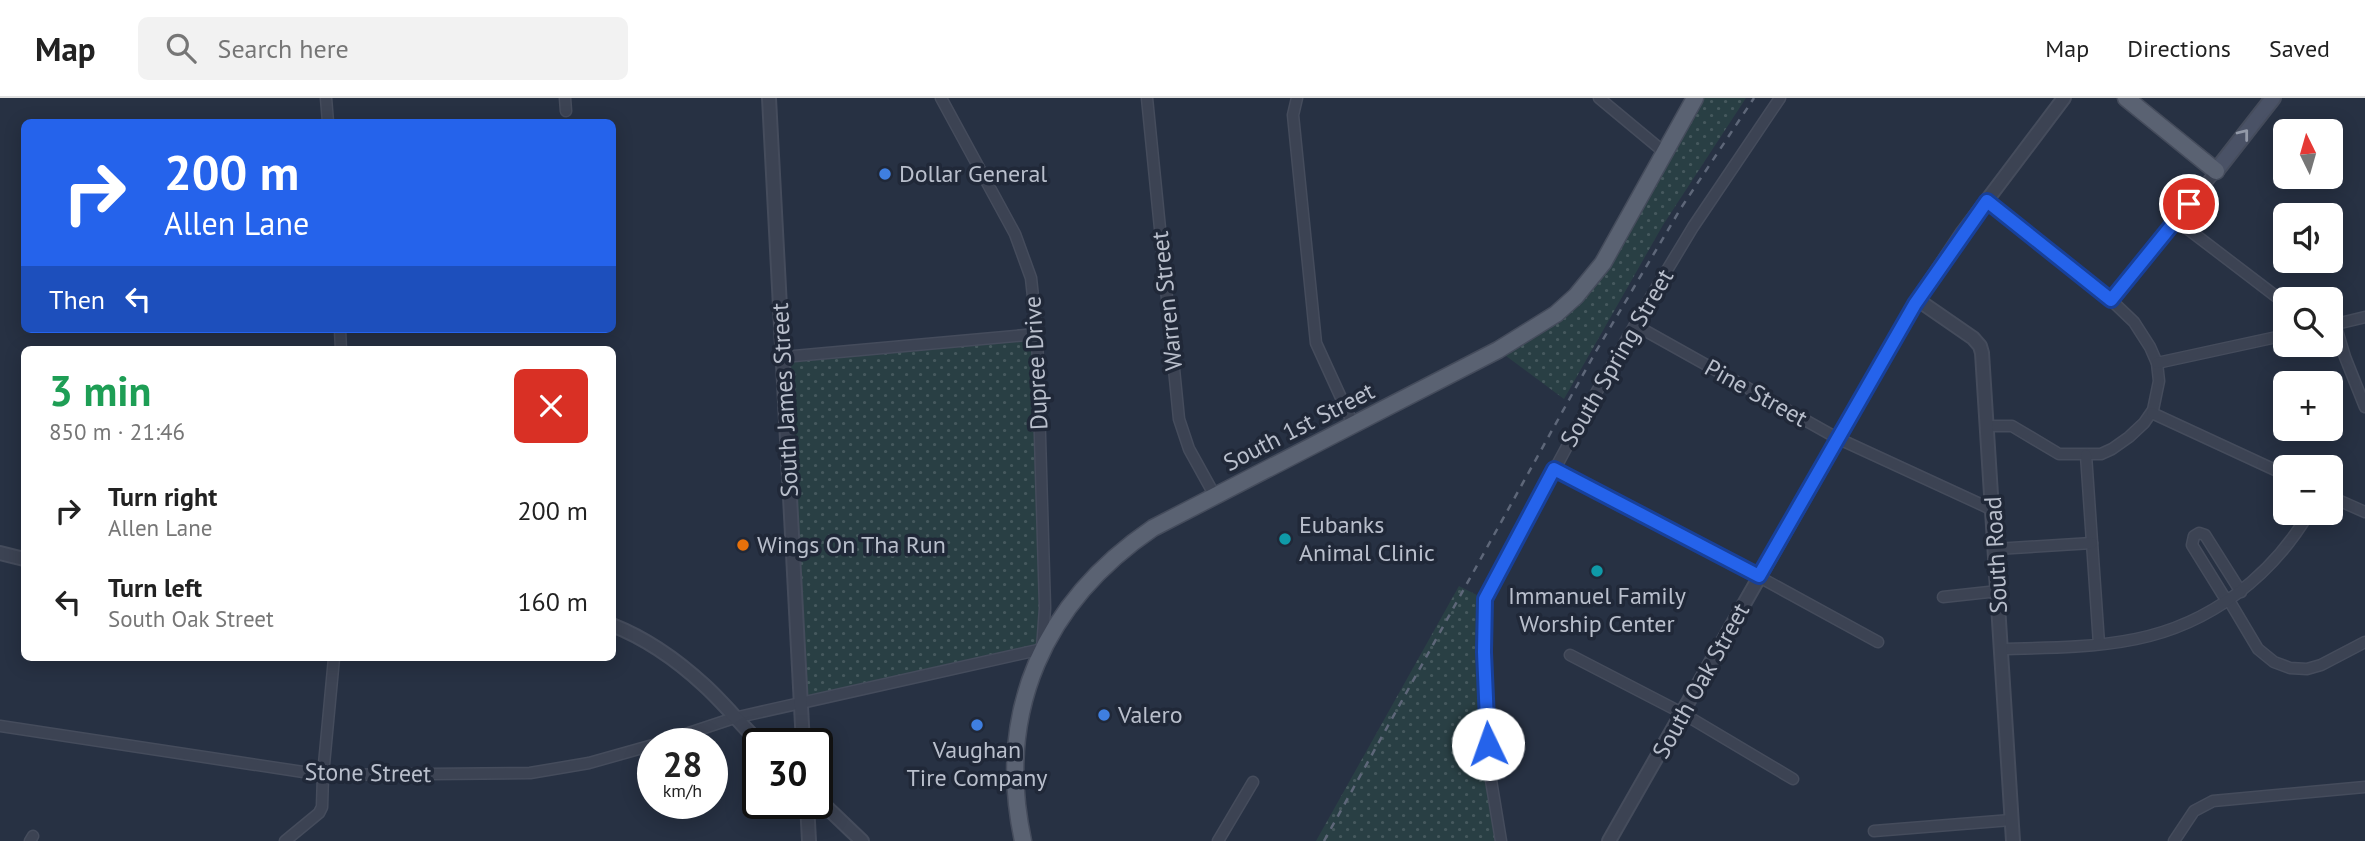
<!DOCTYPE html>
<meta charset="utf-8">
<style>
:root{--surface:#fff;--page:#f2f2f2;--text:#222;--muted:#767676;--line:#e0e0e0}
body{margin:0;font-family:"PT Sans",sans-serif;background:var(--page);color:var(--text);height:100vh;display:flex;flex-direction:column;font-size:26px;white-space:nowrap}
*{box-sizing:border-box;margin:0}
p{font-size:23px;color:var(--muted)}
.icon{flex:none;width:38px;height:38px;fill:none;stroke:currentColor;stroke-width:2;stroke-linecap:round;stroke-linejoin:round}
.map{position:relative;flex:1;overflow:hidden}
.side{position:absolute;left:21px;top:248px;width:595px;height:315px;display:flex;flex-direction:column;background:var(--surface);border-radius:10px;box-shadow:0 4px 18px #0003}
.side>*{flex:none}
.top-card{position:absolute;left:21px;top:21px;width:595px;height:214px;border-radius:10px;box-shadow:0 4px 18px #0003;background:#2563eb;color:#fff;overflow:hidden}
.needle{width:46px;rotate:355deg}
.controls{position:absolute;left:2273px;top:21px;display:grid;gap:14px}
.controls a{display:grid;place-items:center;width:70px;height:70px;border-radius:10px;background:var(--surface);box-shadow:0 4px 18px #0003;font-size:35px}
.speed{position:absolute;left:637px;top:630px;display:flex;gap:14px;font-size:35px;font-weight:700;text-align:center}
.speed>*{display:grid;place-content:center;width:91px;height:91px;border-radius:50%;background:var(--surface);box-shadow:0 4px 18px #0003;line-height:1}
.speed small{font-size:18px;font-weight:400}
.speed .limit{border:4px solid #111;border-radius:10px;background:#fff;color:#111}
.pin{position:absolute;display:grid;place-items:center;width:60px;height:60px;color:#fff;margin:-30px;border:4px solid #fff;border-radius:50%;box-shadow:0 2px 7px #0007}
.me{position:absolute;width:77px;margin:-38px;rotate:357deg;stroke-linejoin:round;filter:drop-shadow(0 0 5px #0008)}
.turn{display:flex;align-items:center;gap:24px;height:147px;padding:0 28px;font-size:32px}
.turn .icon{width:91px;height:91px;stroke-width:2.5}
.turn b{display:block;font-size:49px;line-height:60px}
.then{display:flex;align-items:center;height:66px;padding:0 28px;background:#0003;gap:14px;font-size:26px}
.round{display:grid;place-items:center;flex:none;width:74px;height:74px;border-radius:10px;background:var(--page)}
.head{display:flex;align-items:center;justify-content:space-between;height:119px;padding:0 28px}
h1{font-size:42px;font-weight:700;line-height:52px;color:#1e9e55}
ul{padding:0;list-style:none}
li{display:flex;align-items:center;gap:21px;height:91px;padding:0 28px}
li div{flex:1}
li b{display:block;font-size:26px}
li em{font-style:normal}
header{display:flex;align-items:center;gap:42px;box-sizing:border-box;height:98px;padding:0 35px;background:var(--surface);border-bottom:2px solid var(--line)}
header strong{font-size:33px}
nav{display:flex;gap:38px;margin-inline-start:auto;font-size:24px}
.search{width:490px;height:63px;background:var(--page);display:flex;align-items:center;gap:18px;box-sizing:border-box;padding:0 24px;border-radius:10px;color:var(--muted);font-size:26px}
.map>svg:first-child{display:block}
.green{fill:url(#green-dots)}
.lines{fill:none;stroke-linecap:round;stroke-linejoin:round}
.minor-casing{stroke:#454c5c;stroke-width:13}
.tertiary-casing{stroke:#454c5c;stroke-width:16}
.secondary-casing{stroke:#454c5c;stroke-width:18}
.primary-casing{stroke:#454c5c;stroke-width:19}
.minor{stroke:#3c4353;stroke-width:10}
.tertiary{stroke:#3c4353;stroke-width:12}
.secondary{stroke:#4a5266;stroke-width:14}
.primary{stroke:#5a6272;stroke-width:16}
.rail{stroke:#5e6779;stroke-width:2.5;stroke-dasharray:7 7;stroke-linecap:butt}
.oneway{stroke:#9299a8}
.route-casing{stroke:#184099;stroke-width:18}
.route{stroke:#2563eb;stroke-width:12}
.shop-dot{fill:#3f7fe0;stroke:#202838;stroke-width:2.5}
.culture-dot{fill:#0f9aa8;stroke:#202838;stroke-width:2.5}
.food-dot{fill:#e8710a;stroke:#202838;stroke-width:2.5}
.labels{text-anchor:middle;stroke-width:7;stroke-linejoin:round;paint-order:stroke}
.poi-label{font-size:24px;fill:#b9bfcc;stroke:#202838;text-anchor:start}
.street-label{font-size:24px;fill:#b9bfcc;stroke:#202838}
</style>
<header>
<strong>Map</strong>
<div class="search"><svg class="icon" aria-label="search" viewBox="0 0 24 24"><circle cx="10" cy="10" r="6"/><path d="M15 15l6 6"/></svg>Search here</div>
<nav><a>Map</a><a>Directions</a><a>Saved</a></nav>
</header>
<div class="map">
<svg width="2365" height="743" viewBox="0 0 2365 743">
<defs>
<pattern id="green-dots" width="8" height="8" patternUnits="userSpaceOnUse" patternTransform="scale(1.75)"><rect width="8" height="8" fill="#293f44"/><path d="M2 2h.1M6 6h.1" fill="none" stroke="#46595e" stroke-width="1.8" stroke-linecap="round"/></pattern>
</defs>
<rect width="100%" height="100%" fill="#273143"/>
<g class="green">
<polygon points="1695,0 1746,0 1663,127 1564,301 1498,252 1576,198"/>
<polygon points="1037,236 1042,551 800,604 783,259"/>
<polygon points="1459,488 1485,501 1489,670 1501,743 1316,743"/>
</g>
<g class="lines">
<defs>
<g id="minor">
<polyline points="326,0 328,24"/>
<polyline points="565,0 566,13"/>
<polyline points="1147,0 1179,321 1189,351 1215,398"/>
<polyline points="1297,0 1293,17 1316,245 1353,326"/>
<polyline points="1599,0 1664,54"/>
<polyline points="1987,103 2111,202 2134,224 2150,249 2157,265 2159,283 2153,312 2144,325 2129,339 2112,351 2101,356 2059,356 2012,328 1988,328"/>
<polyline points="2176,122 2286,206"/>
<polyline points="2111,202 2216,73"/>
<polyline points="2335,226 2345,259 2365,309"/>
<polyline points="1635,227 1837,340 1993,412"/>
<polyline points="2332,227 2365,219"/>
<polyline points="340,231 341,252"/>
<polyline points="783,259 1037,236"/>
<polyline points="2157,265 2286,237"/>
<polyline points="2152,315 2286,377"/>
<polyline points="2086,357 2099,546"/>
<polyline points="1554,371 1679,435 1878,544"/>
<polyline points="2331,399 2365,414"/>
<polyline points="1996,451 2092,445"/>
<polyline points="2241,494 2205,437 2199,435 2194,438 2192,447 2223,497 2230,504 2258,551 2274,564 2290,570 2307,571 2321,567 2365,544"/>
<polyline points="1943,499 1998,493"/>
<path d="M2001,551c45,-1 91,-1 135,-10 74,-15 135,-62 173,-126"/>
<polyline points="1570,557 1682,615 1793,681"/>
<polyline points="0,628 323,677 530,675 589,665 653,647"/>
<polyline points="656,646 734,620 1042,551 1045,510 1037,236 1031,180 1015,136 941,0"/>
<polyline points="1874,733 2011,722"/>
<polyline points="30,743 33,738"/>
<polyline points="285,743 319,715 322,709 323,677 334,560"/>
<polyline points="1218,743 1253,684"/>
<polyline points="1501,743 1489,670 1484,554 1485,501 1592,302 1652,197 1693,129 1780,0"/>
<polyline points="2174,743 2194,713 2213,703 2365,689"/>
</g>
<g id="tertiary">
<polyline points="769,0 803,646"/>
<polyline points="1918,202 1973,240 1980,248 1982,255 2013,743"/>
<polyline points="0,455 24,461"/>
<path d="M612,527c33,13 66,36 92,60 20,18 37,40 57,59"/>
<polyline points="817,700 862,743"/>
<polyline points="807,705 809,743"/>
<polyline points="1609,743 1915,206 1963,134 2064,0"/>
</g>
<polyline id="secondary" points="2216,73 2273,0"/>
<g id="primary">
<polyline points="2126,0 2216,73"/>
<path d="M1023,743c-28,-130 21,-239 130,-313l345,-178 58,-36 20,-18 27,-33 92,-165"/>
</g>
</defs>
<use href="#minor" class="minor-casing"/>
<use href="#tertiary" class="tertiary-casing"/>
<use href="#secondary" class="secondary-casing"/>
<use href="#primary" class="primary-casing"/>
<use href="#minor" class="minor"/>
<use href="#tertiary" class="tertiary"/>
<use href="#secondary" class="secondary"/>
<use href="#primary" class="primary"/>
<polyline class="rail" points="1324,743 1595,255 1681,110 1754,0"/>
</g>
<defs><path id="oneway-chevron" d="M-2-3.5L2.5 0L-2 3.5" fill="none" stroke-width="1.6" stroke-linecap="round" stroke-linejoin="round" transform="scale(1.75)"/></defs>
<use class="oneway" href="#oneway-chevron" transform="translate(2244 36) rotate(-52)"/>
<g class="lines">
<defs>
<polyline id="route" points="1488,646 1484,554 1485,501 1554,371 1759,478 1915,206 1987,103 2111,202 2189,106"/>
</defs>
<use href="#route" class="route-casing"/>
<use href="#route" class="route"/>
</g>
<g class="shop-dot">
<circle cx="885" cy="76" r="7"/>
<circle cx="1104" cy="617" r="7"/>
<circle cx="977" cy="627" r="7"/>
</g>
<g class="culture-dot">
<circle cx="1285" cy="441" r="7"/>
<circle cx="1597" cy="473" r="7"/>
</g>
<circle class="food-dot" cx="743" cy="447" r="7"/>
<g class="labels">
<g class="poi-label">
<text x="899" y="84">Dollar General</text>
<text x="1299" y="435">Eubanks<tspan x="1299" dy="28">Animal Clinic</tspan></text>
<text x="757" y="455">Wings On Tha Run</text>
<text x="1597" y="506" text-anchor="middle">Immanuel Family<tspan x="1597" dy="28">Worship Center</tspan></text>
<text x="1118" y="625">Valero</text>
<text x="977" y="660" text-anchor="middle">Vaughan<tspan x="977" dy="28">Tire Company</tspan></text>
</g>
<g class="street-label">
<text transform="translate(1167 203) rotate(-96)" y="8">Warren Street</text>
<text transform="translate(1617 260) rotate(-60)" y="8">South Spring Street</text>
<text transform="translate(1036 265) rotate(-93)" y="8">Dupree Drive</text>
<text transform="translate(1756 295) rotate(29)" y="8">Pine Street</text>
<text transform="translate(785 302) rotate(-93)" y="8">South James Street</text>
<text transform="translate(1299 329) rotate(-27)" y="8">South 1st Street</text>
<text transform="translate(1996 457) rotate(-93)" y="8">South Road</text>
<text transform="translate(1701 583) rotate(-61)" y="8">South Oak Street</text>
<text transform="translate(368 675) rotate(1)" y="8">Stone Street</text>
</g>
</g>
</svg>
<div class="controls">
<a><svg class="needle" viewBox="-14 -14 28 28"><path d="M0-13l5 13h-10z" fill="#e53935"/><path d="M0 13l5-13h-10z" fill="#767676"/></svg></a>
<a><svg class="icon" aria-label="sound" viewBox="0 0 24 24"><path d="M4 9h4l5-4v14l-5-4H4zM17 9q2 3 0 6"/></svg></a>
<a><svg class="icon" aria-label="search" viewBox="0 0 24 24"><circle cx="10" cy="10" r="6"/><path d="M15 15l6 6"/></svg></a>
<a>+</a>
<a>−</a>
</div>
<div class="speed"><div>28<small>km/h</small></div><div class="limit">30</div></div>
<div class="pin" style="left:2189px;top:106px;background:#d93025"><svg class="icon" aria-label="arrive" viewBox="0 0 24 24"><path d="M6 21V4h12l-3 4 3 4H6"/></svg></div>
<svg class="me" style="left:1488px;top:646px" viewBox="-20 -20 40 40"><circle r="19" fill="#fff"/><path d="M0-13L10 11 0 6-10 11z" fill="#2563eb"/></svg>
<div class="top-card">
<div class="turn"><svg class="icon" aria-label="right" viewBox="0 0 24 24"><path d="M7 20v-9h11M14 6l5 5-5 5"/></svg><div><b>200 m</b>Allen Lane</div></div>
<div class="then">Then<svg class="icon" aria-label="left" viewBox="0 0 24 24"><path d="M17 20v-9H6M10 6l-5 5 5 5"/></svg></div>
</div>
<section class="side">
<div class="head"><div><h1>3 min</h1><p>850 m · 21:46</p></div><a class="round" style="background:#d93025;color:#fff"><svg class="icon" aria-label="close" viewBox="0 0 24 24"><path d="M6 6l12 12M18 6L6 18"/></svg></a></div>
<ul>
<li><svg class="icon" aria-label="right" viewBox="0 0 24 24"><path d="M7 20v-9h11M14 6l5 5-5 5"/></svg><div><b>Turn right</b><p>Allen Lane</p></div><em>200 m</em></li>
<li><svg class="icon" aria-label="left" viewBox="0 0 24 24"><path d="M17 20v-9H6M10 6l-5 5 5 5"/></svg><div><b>Turn left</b><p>South Oak Street</p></div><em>160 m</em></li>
</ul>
</section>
</div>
